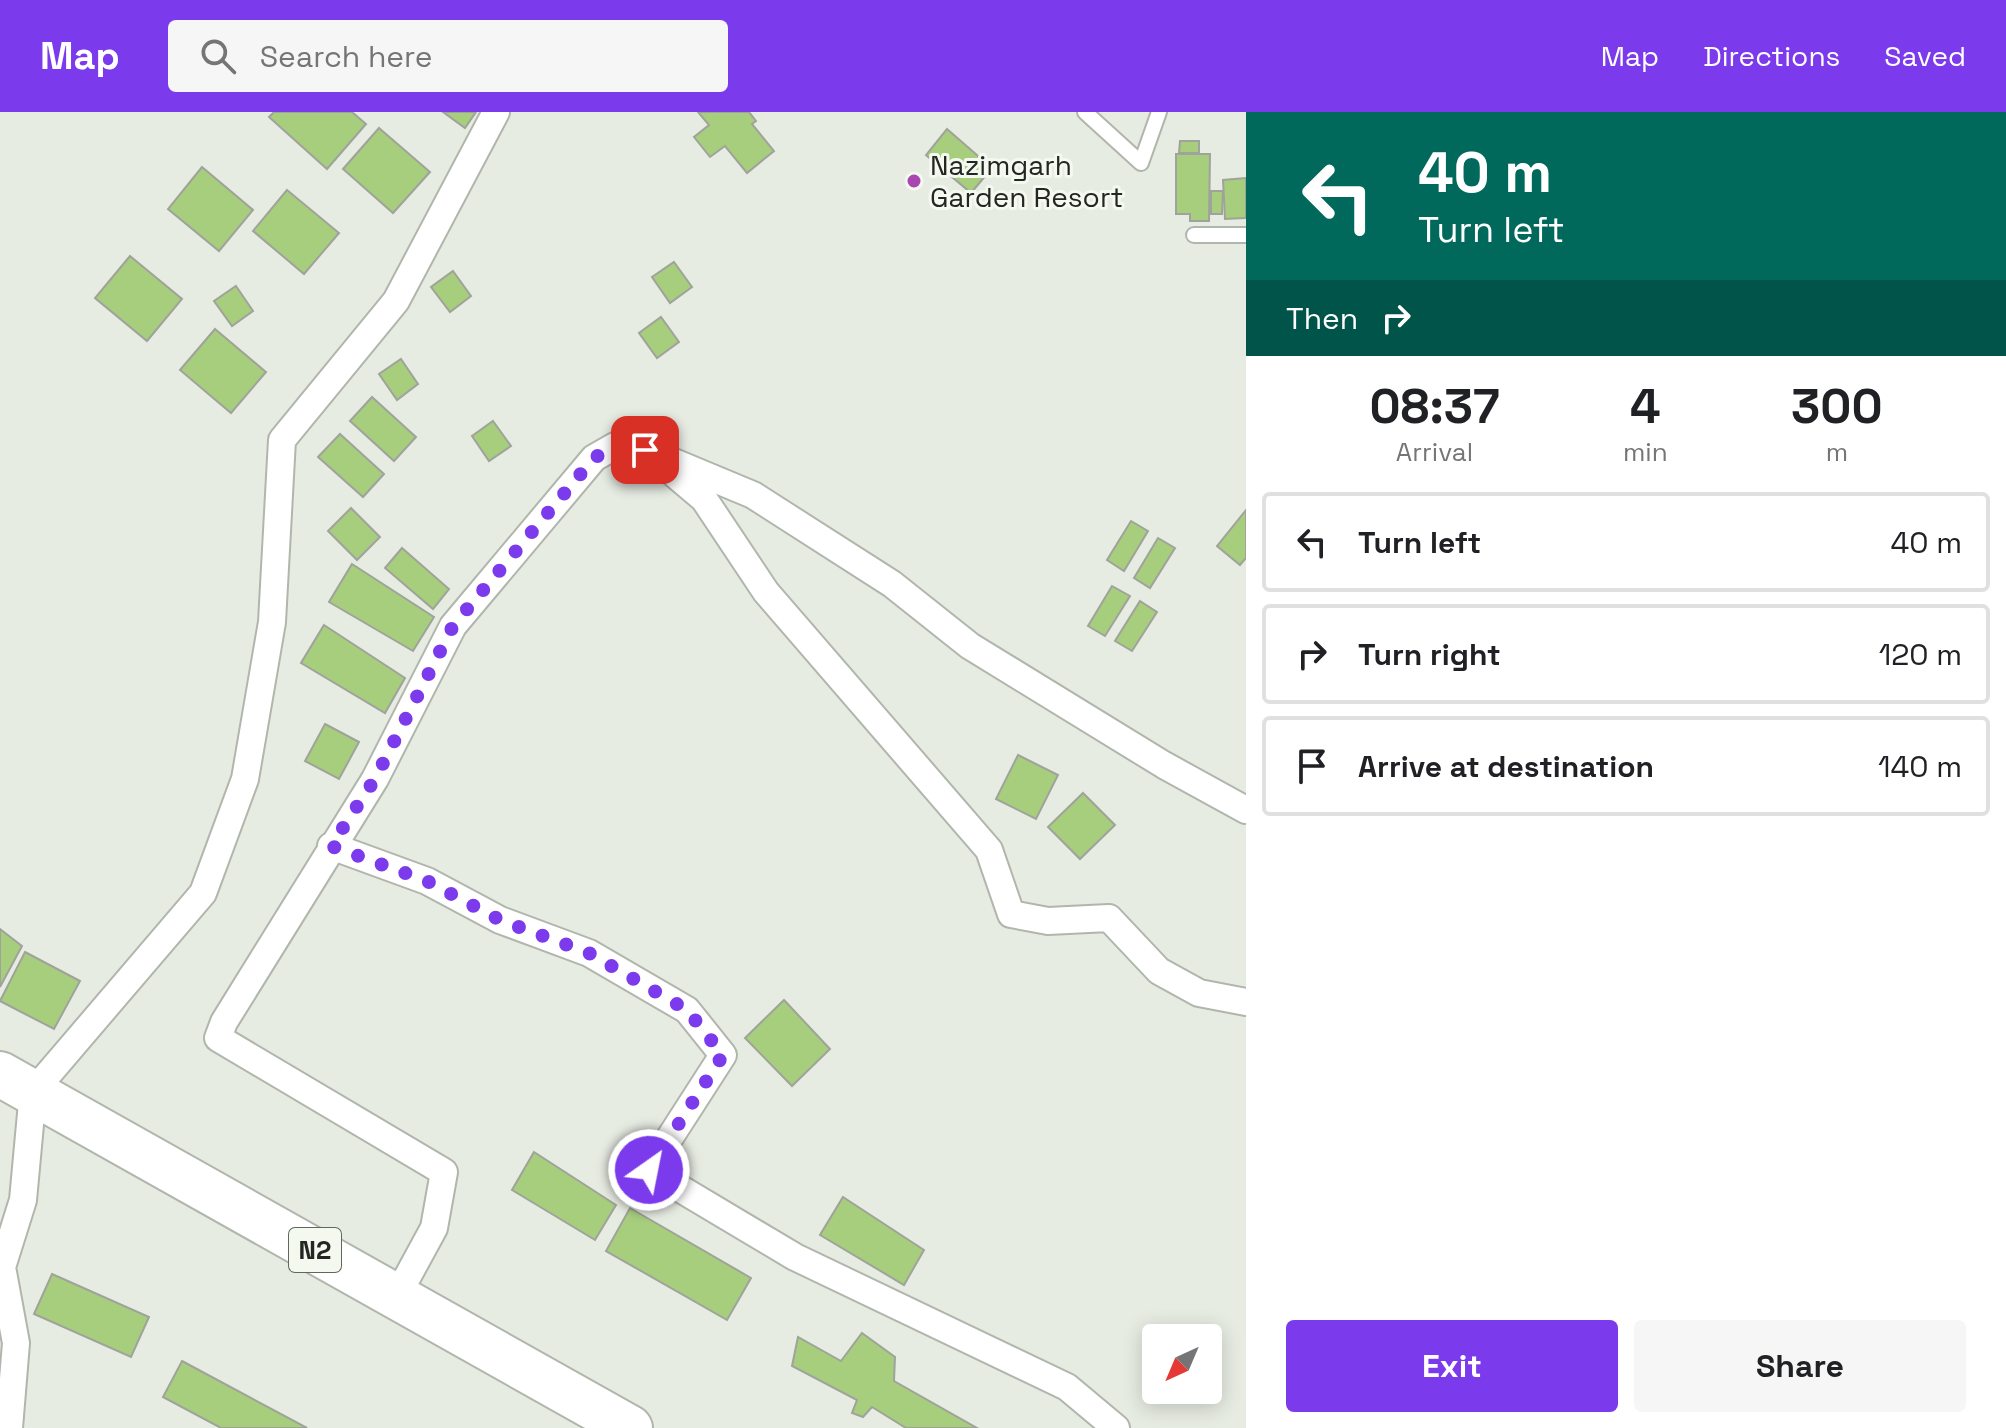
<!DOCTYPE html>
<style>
:root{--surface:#fff;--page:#f6f6f6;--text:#202124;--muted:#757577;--line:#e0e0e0;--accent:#7c3aed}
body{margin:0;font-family:"Space Grotesk",sans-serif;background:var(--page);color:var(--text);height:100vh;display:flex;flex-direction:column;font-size:30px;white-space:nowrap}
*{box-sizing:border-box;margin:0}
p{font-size:26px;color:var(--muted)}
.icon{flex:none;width:44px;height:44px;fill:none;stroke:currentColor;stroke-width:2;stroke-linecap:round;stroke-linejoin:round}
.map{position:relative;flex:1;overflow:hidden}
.sheet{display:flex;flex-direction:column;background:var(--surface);width:760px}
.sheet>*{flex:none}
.guide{background:#00695c;color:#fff;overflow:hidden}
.needle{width:52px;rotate:224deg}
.fabs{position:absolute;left:1142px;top:1212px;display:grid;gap:16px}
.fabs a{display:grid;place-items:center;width:80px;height:80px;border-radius:8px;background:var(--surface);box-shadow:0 4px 20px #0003;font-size:40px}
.pin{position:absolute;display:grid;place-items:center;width:68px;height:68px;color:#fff;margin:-34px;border-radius:16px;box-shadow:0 4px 12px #0006}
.me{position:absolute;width:88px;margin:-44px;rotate:33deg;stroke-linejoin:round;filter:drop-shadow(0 0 6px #0008)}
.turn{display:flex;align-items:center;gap:28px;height:168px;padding:0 40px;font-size:36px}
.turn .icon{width:104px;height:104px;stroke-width:2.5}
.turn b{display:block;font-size:56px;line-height:68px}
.then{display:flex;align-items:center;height:76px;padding:0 40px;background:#0003;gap:16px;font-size:30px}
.eta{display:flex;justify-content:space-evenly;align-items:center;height:136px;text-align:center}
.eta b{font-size:48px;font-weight:800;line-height:56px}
.cta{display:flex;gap:16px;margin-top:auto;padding:16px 40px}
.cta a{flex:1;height:92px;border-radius:8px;background:var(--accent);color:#fff;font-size:32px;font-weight:800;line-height:92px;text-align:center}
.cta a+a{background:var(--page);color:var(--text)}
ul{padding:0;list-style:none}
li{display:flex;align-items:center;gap:24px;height:100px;margin:0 16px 12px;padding:0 24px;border:4px solid var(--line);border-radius:8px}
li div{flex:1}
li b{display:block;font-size:30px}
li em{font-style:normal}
header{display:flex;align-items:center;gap:48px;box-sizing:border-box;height:112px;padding:0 40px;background:var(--accent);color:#fff}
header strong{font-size:38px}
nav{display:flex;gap:44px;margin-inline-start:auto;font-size:28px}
.search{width:560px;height:72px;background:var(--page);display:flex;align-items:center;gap:20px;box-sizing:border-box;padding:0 28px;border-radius:8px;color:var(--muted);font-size:30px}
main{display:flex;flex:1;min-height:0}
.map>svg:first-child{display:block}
.building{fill:#a6ce7c;stroke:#9fa39b;stroke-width:2}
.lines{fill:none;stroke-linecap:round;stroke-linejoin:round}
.service-casing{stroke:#b1b6ad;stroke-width:18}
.minor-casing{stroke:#b1b6ad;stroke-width:30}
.trunk-casing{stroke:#b1b6ad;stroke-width:48}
.service{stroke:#fff;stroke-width:14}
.minor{stroke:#fff;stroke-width:26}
.trunk{stroke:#fff;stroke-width:44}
.route{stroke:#7c3aed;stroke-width:14;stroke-dasharray:0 25.2}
.poi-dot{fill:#a847af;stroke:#f4f9f0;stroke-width:3}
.labels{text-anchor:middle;stroke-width:6;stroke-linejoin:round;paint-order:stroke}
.shield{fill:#f4f9f0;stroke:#626560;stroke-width:2}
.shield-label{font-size:26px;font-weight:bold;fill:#242623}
.poi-label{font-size:28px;fill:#242623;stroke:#f4f9f0;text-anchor:start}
</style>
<header>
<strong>Map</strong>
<div class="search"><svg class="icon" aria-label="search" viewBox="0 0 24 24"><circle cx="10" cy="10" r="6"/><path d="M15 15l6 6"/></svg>Search here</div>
<nav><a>Map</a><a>Directions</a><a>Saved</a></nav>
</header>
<main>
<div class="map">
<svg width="1246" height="1316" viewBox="0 0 1246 1316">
<rect width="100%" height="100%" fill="#e7ece3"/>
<g class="building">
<polygon points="274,0 352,0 366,12 327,57 269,5"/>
<polygon points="443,0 476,0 465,16"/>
<polygon points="698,0 749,0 756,9 752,12 774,39 747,61 725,34 710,45 694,25 709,13"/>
<polygon points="379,16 430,60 393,101 343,57"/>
<polygon points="947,17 992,56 971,81 926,43"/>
<polygon points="1180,29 1199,29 1199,41 1179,41"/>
<polygon points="1176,42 1210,42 1209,109 1190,109 1190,102 1176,102"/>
<polygon points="202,55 253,98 219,139 168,97"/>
<polygon points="1246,66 1246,106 1225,107 1223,68"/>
<polygon points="287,78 339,121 304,162 253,119"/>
<polygon points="1211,79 1223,79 1222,102 1211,102"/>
<polygon points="130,144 182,187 147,229 95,186"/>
<polygon points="674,150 692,175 670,191 652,165"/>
<polygon points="453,159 471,184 450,200 431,175"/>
<polygon points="236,174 253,199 232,214 214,189"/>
<polygon points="661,205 679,230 657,246 639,221"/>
<polygon points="215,217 266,260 231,301 180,258"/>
<polygon points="401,247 418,272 397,288 379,262"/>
<polygon points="372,285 416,325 394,349 350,309"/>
<polygon points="493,309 511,334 489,349 472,324"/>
<polygon points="340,322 384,362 363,385 318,345"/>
<polygon points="351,396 380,425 357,448 328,419"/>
<polygon points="1246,398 1246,446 1240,453 1217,434"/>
<polygon points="1131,409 1148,419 1124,459 1107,448"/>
<polygon points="1158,426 1175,436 1150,476 1134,466"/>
<polygon points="402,436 449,477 433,497 385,456"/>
<polygon points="352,452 434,505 413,539 329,490"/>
<polygon points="1112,474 1130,484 1105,524 1088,514"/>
<polygon points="1140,489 1157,500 1132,539 1115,529"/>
<polygon points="324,513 405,566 385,601 301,551"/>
<polygon points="325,612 359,630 339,667 305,649"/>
<polygon points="1018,643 1058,663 1036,707 996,687"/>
<polygon points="1083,681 1115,713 1080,747 1048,715"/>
<polygon points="0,817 22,834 0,875"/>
<polygon points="25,840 80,869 54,917 0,889"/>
<polygon points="784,888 830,937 792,974 745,926"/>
<polygon points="534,1040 616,1093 595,1128 512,1078"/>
<polygon points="843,1085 924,1138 904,1173 820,1123"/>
<polygon points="630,1096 751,1166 727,1208 606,1139"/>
<polygon points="52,1162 149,1205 131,1245 34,1202"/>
<polygon points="862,1221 895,1245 894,1269 977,1316 906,1316 872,1295 863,1305 852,1301 857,1288 792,1254 798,1225 841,1249"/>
<polygon points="182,1249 307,1316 221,1316 163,1285"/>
</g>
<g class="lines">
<defs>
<g id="service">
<polyline points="1085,0 1141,51 1159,0"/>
<polyline points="1194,123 1246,123"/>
</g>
<g id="minor">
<polyline points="665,354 704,387 766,480 989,738 1011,802 1048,809 1109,806 1159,859 1199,881 1246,890"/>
<polyline points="331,734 427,769 500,808 589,841 687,898 723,943 649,1058 795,1145 1067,1275 1116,1316"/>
<polyline points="397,1184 434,1116 444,1060 218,926 224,910 375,667 453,514 594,346 615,334 645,338 753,383 892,472 970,534 1164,653 1246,698"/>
<polyline points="9,1316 16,1231 2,1155 23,1088 33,980 203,781 245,667 272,510 282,328 396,189 496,0"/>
</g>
<polyline id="trunk" points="0,962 630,1316"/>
</defs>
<use href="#service" class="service-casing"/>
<use href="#minor" class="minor-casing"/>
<use href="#trunk" class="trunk-casing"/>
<use href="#service" class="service"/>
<use href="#minor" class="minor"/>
<use href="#trunk" class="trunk"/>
</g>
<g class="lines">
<polyline class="route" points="645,338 615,334 594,346 453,514 375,667 331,734 427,769 500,808 589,841 687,898 723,943 649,1058"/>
</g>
<circle class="poi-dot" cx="914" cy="69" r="8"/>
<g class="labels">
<rect class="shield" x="289" y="1116" width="52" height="44" rx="6"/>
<g class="shield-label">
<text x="315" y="1147">N2</text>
</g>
<g class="poi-label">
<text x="930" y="63">Nazimgarh<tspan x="930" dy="32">Garden Resort</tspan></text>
</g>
</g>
</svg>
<div class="fabs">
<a><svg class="needle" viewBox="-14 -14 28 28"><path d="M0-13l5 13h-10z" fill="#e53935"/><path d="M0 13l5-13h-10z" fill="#757577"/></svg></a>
</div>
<div class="pin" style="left:645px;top:338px;background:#d93025"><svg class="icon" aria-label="arrive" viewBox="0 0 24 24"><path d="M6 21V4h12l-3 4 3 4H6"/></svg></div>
<svg class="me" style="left:649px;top:1058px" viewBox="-20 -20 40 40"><circle r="17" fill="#7c3aed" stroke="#fff" stroke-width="3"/><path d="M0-11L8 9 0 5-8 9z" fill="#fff"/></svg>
</div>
<section class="sheet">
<div class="guide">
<div class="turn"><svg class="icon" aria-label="left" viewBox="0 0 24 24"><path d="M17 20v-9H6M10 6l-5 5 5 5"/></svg><div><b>40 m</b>Turn left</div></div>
<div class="then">Then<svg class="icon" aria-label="right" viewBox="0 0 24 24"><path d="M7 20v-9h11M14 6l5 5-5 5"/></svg></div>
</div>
<div class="eta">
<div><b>08:37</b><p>Arrival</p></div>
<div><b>4</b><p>min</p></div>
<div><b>300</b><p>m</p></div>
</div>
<ul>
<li><svg class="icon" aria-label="left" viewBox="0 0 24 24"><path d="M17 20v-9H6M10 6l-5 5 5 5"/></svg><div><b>Turn left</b></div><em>40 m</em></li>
<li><svg class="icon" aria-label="right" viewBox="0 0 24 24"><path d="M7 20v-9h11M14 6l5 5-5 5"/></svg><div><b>Turn right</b></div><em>120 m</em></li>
<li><svg class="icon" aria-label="arrive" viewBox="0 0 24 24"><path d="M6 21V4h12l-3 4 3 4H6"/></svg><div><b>Arrive at destination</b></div><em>140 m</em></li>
</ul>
<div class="cta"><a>Exit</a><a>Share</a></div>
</section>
</main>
